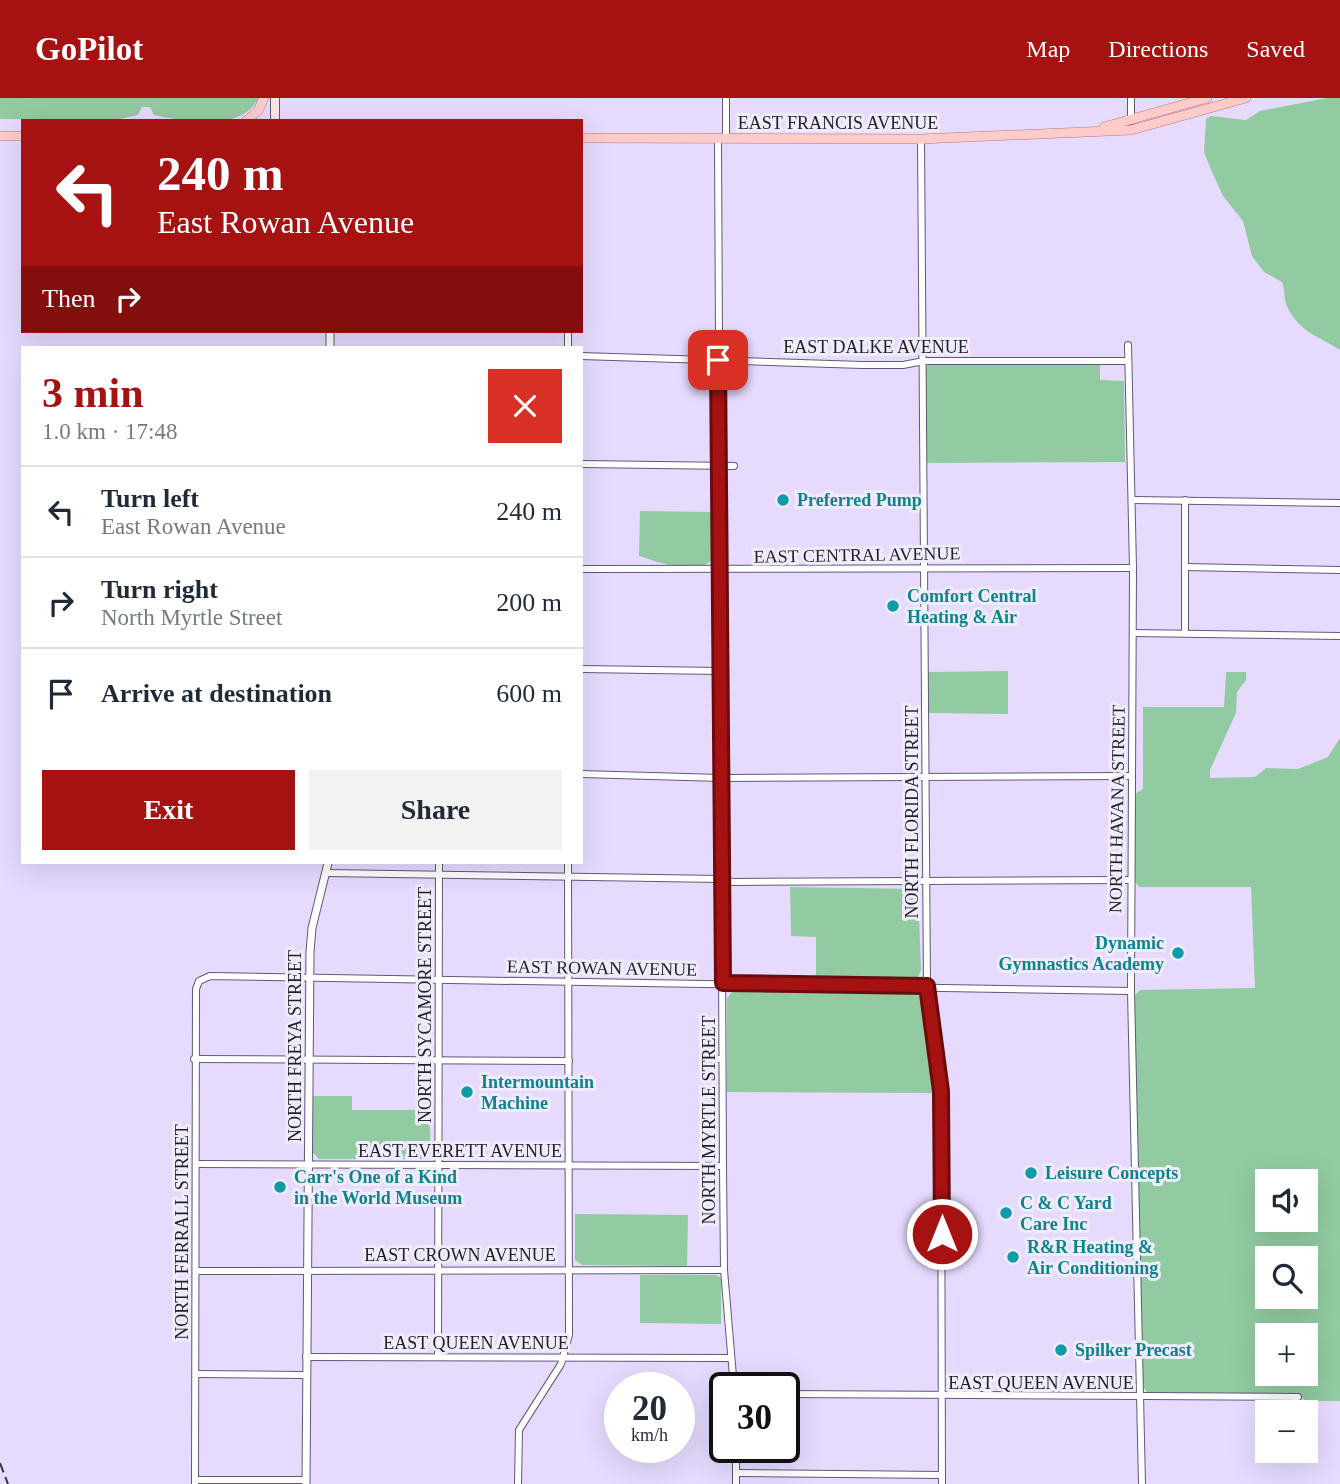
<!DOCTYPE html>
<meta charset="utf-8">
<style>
:root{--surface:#fff;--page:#f2f2f3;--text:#1f2937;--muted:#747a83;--line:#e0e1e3;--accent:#a61112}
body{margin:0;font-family:"Times New Roman",serif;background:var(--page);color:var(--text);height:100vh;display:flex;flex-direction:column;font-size:26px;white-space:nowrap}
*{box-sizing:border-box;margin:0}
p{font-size:23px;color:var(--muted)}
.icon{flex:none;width:38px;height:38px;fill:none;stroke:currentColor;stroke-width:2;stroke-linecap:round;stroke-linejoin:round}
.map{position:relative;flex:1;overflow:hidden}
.details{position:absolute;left:21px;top:248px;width:562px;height:518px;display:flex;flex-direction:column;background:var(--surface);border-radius:0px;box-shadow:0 7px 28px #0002}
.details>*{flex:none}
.hud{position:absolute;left:21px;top:21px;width:562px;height:214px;border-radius:0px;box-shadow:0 7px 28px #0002;background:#a61112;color:#fff;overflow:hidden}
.fabs{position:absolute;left:1255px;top:1071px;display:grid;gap:14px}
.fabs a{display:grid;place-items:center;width:63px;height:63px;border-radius:0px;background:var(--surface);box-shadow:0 7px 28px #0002;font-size:35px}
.speed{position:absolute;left:604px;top:1274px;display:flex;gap:14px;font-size:35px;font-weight:700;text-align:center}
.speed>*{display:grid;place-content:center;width:91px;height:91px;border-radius:50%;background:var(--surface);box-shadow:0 7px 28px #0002;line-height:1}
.speed small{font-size:18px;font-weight:400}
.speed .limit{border:4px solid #111;border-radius:10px;background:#fff;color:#111}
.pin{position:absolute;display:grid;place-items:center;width:60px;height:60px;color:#fff;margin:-30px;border-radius:14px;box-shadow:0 4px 10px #0006}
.me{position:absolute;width:77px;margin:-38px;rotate:0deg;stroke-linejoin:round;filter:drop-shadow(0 0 5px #0008)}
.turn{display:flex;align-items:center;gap:24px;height:147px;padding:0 21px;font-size:32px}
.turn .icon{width:91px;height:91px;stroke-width:2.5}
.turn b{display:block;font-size:49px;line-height:60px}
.then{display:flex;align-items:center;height:66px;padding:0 21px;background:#0003;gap:14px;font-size:26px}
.round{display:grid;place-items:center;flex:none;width:74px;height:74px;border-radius:0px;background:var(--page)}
.summary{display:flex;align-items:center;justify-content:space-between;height:119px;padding:0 21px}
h1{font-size:42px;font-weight:700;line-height:52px;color:var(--accent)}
.button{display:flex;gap:14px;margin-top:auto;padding:14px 21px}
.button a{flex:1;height:80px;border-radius:0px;background:var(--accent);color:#fff;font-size:28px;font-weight:700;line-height:80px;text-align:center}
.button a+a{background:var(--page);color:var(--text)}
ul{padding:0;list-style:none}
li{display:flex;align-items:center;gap:21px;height:91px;padding:0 21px;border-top:2px solid var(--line)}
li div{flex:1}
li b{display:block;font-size:26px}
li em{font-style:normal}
header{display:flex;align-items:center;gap:42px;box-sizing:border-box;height:98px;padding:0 35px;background:var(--accent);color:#fff}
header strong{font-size:33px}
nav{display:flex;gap:38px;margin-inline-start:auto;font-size:24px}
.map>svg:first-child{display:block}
.green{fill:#92cba1;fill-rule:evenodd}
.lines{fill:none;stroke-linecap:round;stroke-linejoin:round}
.minor-casing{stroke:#625876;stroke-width:8}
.tertiary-casing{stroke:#625876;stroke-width:9}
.secondary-casing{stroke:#625876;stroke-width:10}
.primary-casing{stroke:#b0797b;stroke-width:10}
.minor{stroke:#fff;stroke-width:6}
.tertiary{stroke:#fff;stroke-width:7}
.secondary{stroke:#fee6e5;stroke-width:8}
.primary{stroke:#fdccca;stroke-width:9}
.rail{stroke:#373241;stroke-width:2;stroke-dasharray:10 5;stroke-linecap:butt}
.route-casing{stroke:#6c0b0c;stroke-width:18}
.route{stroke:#a61112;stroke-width:12}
.culture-dot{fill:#0f9aa8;stroke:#f1ecfb;stroke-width:2.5}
.labels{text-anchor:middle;stroke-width:6;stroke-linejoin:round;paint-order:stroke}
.street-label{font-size:18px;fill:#221e2a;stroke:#f1ecfb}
.culture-label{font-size:18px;font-weight:bold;fill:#0d838f;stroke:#f1ecfb;text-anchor:start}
</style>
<header>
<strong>GoPilot</strong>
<nav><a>Map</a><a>Directions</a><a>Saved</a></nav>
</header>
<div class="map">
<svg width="1340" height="1386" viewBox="0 0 1340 1386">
<rect width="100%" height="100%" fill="#e6dbff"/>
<g class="green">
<path d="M0,0h259c-19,34 -72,24 -105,17l-4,-8h-8l-4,8 -23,5 -115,-1z"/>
<path d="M1327,0h13v252c-22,-14 -43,-19 -54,-46 -2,-7 -1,-15 -4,-22l-18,-10 -12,-16 -9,-35 -20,-25 -11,-24 -8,-20 2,-33 5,-3 35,4 14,-9z"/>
<polygon points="1100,266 1100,282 1124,283 1125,364 926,365 925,270 928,267"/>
<path d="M640,413l73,1v46c-14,20 -55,4 -74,-2z"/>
<polygon points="1008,573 1008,616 929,615 928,574"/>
<path d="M1226,574h20v8l-9,12 -1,21 -26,57v8l45,-1 11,-9 32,1 30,-12 12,-19v663h-34l-8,-6 -150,-2 -7,-9 -7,-388 6,-6 115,-2 -4,-101h-111l-6,-6 -1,-86 10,-6v-82h81zM1267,1083h39v39h-39zM1267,1160h39v39h-39zM1267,1237h39v39h-39z"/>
<polygon points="790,789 918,791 921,872 918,879 913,882 816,881 816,839 791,838"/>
<polygon points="735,891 919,895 938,995 727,994 727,900"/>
<polygon points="313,998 352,998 352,1012 429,1012 431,1054 426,1061 319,1061 313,1055"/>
<polygon points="575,1116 688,1117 687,1168 582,1167 575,1162"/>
<polygon points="640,1177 716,1177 721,1180 721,1226 640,1225"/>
</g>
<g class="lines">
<defs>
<g id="minor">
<polyline points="1131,0 1131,23"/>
<polyline points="718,40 723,1068 724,1172 734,1290"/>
<polyline points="726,40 726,0"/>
<polyline points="921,41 927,888 941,993 942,1386"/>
<polyline points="568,233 568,250"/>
<polyline points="1128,247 1133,470 1131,893 1142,1386"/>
<polyline points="581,258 862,267 903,267 924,263 1128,263"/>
<polyline points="581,366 734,368"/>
<polyline points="1133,402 1340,405"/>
<polyline points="1185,402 1185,535"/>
<polyline points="1185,469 1340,472"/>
<polyline points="581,471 1133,470"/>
<polyline points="1133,535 1340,538"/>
<polyline points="581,571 720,573"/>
<polyline points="581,676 721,680 1132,678"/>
<polyline points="326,775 721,781 733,784 1130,782"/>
<polyline points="194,961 569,963"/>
<polyline points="704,961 722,961"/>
<polyline points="196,1066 723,1068"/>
<polyline points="196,1173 724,1172"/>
<polyline points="306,1259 730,1260"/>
<polyline points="438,1259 439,765"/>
<polyline points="196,1276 305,1277"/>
<polyline points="784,1296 1298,1299"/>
<polyline points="736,1349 736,1386"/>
<polyline points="736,1375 942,1377"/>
<polyline points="195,1382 306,1382"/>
<polyline points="195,1386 196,891 199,883 210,878 1131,893"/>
<polyline points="518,1386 519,1332 561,1266 569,1237 568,765"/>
</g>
<g id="tertiary">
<polyline points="330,250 330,233"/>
<polyline points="306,1386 310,854 312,830 328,765"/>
</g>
<polyline id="secondary" points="275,0 275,23"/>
<g id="primary">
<polyline points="246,23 258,13 264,0"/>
<polyline points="1104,29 1207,0"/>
<polyline points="0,38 23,38"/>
<polyline points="581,40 921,41 1131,32 1246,0"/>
</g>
</defs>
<use href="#minor" class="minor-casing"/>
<use href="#tertiary" class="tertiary-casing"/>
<use href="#secondary" class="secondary-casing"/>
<use href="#primary" class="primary-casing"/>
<use href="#minor" class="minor"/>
<use href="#tertiary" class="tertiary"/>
<use href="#secondary" class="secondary"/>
<use href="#primary" class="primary"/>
<polyline class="rail" points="0,1365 8,1386"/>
</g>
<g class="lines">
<defs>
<polyline id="route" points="718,262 723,885 927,888 941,993 942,1136"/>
</defs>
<use href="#route" class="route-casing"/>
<use href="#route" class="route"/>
</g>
<g class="culture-dot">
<circle cx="783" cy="402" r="7"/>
<circle cx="893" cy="508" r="7"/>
<circle cx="1178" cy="855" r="7"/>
<circle cx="467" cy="994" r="7"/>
<circle cx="1031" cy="1075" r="7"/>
<circle cx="280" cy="1089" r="7"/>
<circle cx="1006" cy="1115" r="7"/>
<circle cx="1013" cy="1159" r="7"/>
<circle cx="1061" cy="1252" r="7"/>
</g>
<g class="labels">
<g class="street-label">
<text x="838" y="31">EAST FRANCIS AVENUE</text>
<text x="876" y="255">EAST DALKE AVENUE</text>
<text transform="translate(857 457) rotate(-1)" y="6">EAST CENTRAL AVENUE</text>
<text transform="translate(1117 711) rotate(-89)" y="6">NORTH HAVANA STREET</text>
<text transform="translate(912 714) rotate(-90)" y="6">NORTH FLORIDA STREET</text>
<text transform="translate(602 870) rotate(1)" y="6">EAST ROWAN AVENUE</text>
<text transform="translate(425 907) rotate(-90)" y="6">NORTH SYCAMORE STREET</text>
<text transform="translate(295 948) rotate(-90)" y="6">NORTH FREYA STREET</text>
<text transform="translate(709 1022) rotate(-90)" y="6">NORTH MYRTLE STREET</text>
<text x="460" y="1059">EAST EVERETT AVENUE</text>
<text transform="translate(182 1134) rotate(-90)" y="6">NORTH FERRALL STREET</text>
<text x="460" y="1163">EAST CROWN AVENUE</text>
<text x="476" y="1251">EAST QUEEN AVENUE</text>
<text x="1041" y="1291">EAST QUEEN AVENUE</text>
</g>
<g class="culture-label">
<text x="797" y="408">Preferred Pump</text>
<text x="907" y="504">Comfort Central<tspan x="907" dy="21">Heating &amp; Air</tspan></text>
<text x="1164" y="851" text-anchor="end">Dynamic<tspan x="1164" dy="21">Gymnastics Academy</tspan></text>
<text x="481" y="990">Intermountain<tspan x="481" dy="21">Machine</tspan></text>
<text x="1045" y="1081">Leisure Concepts</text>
<text x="294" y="1085">Carr's One of a Kind<tspan x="294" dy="21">in the World Museum</tspan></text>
<text x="1020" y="1111">C &amp; C Yard<tspan x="1020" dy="21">Care Inc</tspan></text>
<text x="1027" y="1155">R&amp;R Heating &amp;<tspan x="1027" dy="21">Air Conditioning</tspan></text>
<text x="1075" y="1258">Spilker Precast</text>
</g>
</g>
</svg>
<div class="fabs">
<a><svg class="icon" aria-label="sound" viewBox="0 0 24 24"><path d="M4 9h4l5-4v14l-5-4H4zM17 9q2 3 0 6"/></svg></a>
<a><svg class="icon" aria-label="search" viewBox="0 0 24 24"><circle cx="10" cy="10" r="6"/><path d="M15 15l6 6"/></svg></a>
<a>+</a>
<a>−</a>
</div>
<div class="speed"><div>20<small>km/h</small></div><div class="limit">30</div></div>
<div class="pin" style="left:718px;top:262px;background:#d93025"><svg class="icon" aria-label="arrive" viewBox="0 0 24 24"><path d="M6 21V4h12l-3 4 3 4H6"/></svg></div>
<svg class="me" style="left:942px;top:1136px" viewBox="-20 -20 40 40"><circle r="17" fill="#a61112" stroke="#fff" stroke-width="3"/><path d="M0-11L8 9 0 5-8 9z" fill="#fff"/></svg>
<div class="hud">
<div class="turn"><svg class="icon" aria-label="left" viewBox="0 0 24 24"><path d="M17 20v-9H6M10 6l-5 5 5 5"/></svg><div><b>240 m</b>East Rowan Avenue</div></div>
<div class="then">Then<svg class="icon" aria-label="right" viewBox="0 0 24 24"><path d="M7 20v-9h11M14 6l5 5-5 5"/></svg></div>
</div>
<section class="details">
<div class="summary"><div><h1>3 min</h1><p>1.0 km · 17:48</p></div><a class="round" style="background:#d93025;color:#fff"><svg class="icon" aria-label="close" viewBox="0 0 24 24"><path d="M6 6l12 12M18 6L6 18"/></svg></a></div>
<ul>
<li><svg class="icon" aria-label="left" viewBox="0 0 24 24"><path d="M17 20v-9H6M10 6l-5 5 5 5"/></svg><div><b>Turn left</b><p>East Rowan Avenue</p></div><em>240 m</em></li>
<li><svg class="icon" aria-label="right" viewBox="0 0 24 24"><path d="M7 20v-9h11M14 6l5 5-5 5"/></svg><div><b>Turn right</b><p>North Myrtle Street</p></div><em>200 m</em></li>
<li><svg class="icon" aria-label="arrive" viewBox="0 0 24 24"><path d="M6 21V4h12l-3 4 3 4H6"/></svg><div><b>Arrive at destination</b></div><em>600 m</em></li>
</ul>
<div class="button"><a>Exit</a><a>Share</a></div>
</section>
</div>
